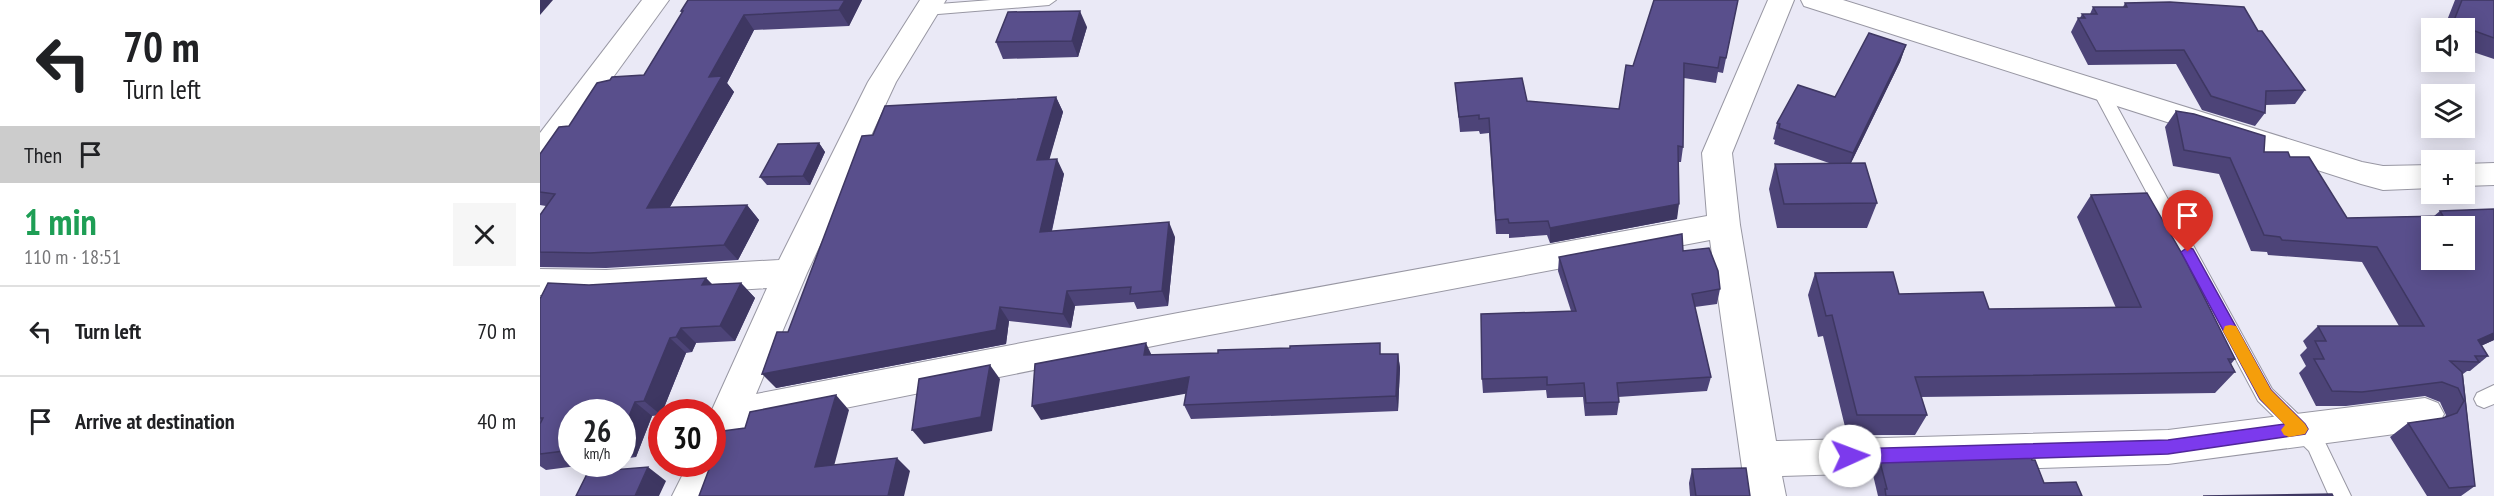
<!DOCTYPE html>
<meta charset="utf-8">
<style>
:root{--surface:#fff;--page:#f6f6f6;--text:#202124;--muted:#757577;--line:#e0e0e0}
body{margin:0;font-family:"PT Sans Narrow",sans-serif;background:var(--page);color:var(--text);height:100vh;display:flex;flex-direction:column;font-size:22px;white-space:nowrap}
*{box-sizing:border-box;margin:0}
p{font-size:20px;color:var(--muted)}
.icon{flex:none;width:33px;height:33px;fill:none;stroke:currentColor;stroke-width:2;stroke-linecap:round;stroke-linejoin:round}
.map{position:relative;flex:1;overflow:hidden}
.panel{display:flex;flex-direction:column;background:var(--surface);width:540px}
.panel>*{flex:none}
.hud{background:#fff;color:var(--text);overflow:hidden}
.buttons{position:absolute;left:1881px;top:18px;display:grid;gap:12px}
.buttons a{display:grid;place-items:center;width:54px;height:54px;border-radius:0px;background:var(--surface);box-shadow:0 3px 15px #0003;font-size:30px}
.speed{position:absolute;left:18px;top:399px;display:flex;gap:12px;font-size:30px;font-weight:700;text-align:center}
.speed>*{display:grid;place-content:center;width:78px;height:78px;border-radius:50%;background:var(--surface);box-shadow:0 3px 15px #0003;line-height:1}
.speed small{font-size:15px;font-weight:400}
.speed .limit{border:9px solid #d22;background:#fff;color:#111}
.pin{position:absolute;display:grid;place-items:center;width:51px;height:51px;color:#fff;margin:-62px -26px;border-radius:50% 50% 50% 0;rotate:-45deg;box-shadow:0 0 6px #0007}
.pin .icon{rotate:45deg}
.me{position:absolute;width:66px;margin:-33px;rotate:88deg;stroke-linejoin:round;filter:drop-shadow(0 0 4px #0008)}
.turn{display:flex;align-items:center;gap:21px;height:126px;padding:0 24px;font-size:27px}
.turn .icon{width:78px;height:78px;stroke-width:2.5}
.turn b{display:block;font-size:42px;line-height:51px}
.then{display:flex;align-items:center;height:57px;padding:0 24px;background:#0003;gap:12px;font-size:22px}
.round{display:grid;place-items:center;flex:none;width:63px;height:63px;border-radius:0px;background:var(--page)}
.summary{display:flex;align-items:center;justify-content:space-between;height:102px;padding:0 24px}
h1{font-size:36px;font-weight:800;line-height:45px;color:#1e9e55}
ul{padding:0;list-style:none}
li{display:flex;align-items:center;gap:18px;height:90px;padding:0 24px;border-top:2px solid var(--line)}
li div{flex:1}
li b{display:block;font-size:22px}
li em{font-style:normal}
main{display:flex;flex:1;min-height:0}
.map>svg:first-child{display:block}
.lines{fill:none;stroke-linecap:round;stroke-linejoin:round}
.lane-casing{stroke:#9897a3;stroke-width:2}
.street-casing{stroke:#9897a3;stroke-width:2}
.lane{fill:#fff;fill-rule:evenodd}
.street{fill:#fff;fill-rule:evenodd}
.wall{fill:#4d4478}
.shaded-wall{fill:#3e3762}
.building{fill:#594f8c;stroke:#3e3762;stroke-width:1.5;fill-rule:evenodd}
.route{fill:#7c3aed;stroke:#51269a;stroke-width:1.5}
.slow{fill:#f59e0b}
</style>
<main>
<section class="panel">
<div class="hud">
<div class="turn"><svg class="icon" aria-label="left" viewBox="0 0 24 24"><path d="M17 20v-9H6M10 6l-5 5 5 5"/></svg><div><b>70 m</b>Turn left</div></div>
<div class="then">Then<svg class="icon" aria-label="arrive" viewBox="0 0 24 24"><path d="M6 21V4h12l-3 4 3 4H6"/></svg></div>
</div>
<div class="summary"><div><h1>1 min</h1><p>110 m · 18:51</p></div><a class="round"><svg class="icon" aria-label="close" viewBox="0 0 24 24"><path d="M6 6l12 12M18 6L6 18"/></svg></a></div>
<ul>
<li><svg class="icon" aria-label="left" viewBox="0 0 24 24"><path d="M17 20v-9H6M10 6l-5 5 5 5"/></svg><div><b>Turn left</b></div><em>70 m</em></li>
<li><svg class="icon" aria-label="arrive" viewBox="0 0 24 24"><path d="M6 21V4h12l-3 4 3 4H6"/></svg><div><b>Arrive at destination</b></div><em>40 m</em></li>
</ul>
</section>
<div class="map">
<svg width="1954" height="496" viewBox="0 0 1954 496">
<rect width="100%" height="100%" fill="#eae9f6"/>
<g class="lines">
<defs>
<g id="lane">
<polygon points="451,0 516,0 509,5 386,15 379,10 386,5"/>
<polygon points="1560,85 1566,86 1568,90 1732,389 1783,438 1811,496 1789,496 1769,451 1718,401 1552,90 1554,86"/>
<polygon points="1954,385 1954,404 1944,408 1937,405 1934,399 1937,393"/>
</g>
<g id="street">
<polygon points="102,0 129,0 11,163 0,166 0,133"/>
<polygon points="380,0 406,0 356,82 267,273 216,394 638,313 1167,216 1162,153 1228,0 1254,0 1192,153 1200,225 1236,441 1628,430 1885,398 1898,403 1904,414 1898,425 1885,430 1628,464 1242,476 1246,496 1206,496 1170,240 638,341 201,429 172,496 132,496 148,464 172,464 172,412 171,412 227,288 66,298 0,295 0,269 66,270 239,260 328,82"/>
<polygon points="1261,0 1303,0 1822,162 1843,166 1892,165 1892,188 1843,190 1821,184 1264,6"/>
<polygon points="1954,163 1954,185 1924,186 1924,164"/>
</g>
</defs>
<use href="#lane" class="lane-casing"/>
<use href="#street" class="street-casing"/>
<use href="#lane" class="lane"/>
<use href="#street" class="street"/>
</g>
<g class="wall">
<polygon points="322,0 309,26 214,30 187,83 194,92 130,207 207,205 219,220 198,260 66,268 0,267 0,215 6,206 0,205 0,154 29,126 104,75 142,13 141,11"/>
<polygon points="1198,0 1183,73 1178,72 1176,83 1144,78 1143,147 1141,162 1138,162 1137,219 1010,243 1007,235 969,238 969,234 956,234 949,133 940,134 939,131 920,132 915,83 987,101 1079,109 1093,66"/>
<polygon points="1915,0 1954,0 1954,59 1924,49 1924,28 1904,28"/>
<polygon points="1585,3 1718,31 1765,90 1755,104 1725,105 1725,113 1715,126 1662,110 1636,64 1548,65 1531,32 1538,18 1540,18 1542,14 1550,14 1553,7 1583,7"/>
<polygon points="547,27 538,57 463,59 456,42"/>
<polygon points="1366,45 1360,62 1311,163 1337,203 1327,228 1237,228 1229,189 1235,164 1292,164 1234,144 1235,140 1233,139 1237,123 1295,97"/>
<polygon points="516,97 523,112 509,159 524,174 512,231 635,237 628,306 597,309 594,302 535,306 531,328 469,321 466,344 236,388 248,332 333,135"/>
<polygon points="1636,111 1724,152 1750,157 1807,218 1894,216 1900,211 1954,209 1954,340 1941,346 1948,356 1930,371 1927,371 1923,374 1935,486 1921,496 1887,496 1850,437 1868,423 1904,418 1906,415 1900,402 1885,396 1806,406 1776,406 1759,373 1766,366 1760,355 1767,348 1763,341 1778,326 1859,326 1822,262 1728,255 1727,252 1711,251 1679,174 1633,166 1625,127"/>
<polygon points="279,143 285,152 270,185 227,185 220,177"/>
<polygon points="1551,195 1695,359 1691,364 1695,372 1675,393 1381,397 1387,415 1375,435 1307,435 1283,336 1278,337 1268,295 1275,273 1359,294 1449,309 1576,308 1537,217"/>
<polygon points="1143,251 1180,289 1177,304 1155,307 1171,377 1167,391 1078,397 1079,402 1077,415 1045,416 1043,397 1007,398 1006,390 943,393 942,379 1031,311 1018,271 1019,257"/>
<polygon points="166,278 172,284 201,283 215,298 195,341 156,343 152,352 146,353 121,415 112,416 96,457 82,459 82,412 32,412 32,464 52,464 6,470 0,466 0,299 49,285"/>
<polygon points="842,354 858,354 860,368 858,411 651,419 644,405 646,393 501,420"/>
<polygon points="1340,462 1504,483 1542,496 1338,496 1333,475"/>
<polygon points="1152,469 1210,496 1150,496 1149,483"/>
</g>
<g class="shaded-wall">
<polygon points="0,0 13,0 0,15"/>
<polygon points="305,0 322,0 309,26 299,10"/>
<polygon points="540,11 547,27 538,57 532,41"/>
<polygon points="204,15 214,30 187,83 194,92 121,223 107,208 169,77"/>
<polygon points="1366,45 1360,62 1308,169 1313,153"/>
<polygon points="516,97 523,112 505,175 497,160"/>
<polygon points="279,143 285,152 270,185 263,176"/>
<polygon points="517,159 524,174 508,247 500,232"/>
<polygon points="1139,204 1137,219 1010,243 1010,228"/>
<polygon points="207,205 219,220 198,260 184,245"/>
<polygon points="629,222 635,237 628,306 622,291"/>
<polygon points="166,278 180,293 162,285"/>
<polygon points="201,283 215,298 195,341 180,326"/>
<polygon points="527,291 535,306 531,328 523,314"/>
<polygon points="460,307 469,321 466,344 236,388 222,374"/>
<polygon points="141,328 156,343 152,352 136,337"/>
<polygon points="1954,333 1954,340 1920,355 1938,340"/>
<polygon points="130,338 146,353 121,415 104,401"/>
<polygon points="606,343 613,358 604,355"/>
<polygon points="858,354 860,368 858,411 856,396"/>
<polygon points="450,365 460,379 452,431 384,444 372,430"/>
<polygon points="649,377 655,392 501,420 492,406"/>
<polygon points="296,395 309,410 290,481 275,467"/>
<polygon points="95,402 112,416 96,457 82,447 82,433"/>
<polygon points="357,458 370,471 364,496 348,496"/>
<polygon points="108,467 126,481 119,496 95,496"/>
</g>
<g class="building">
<polygon points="148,0 305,0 299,10 204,15 169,77 182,76 107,208 207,205 184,245 50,253 0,252 0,215 15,194 0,192 0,154 19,127 29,126 57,83 70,80 72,77 104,75 143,11 141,11"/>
<polygon points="1114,0 1198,0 1186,58 1180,57 1178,68 1144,63 1143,147 1138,146 1139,204 1010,228 1008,221 969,223 968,219 956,220 949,118 939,119 939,115 919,117 915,83 982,78 987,101 1079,109 1086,65 1093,66"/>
<polygon points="1922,0 1954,0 1954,38 1913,23"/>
<polygon points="1630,2 1704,7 1718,31 1722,31 1765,90 1726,91 1725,113 1671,96 1644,50 1556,51 1538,18 1545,18 1542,14 1557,14 1553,7 1587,7 1585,3"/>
<polygon points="540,11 532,41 456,42 468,12"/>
<polygon points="1329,33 1366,45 1313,153 1239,128 1240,124 1237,123 1258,85 1295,97"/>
<polygon points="516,97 497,160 517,159 500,232 629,222 622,291 590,294 591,287 527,291 523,314 460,307 456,330 222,374 237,332 248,332 322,136 333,135 345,106"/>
<path d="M1636,111l18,3 71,22 -1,16h24l2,5h19l38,61 96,-2 -3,-5 54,-2v124l-16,7 10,16h-13l4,6 -29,-1 12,11 13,114 -26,2 -41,-65 35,-5 14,-5 7,-12 -6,-13 -16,-6 -80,10 -30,-1 -18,-32h10l-9,-18h11l-8,-15h106l-47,-79 -95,-7 -2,-3 -16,-2 -34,-77 -46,-8zM1892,226h32v34h-32z"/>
<polygon points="279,143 263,176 220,177 238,144"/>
<polygon points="1325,163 1337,203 1244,204 1235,164"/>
<polygon points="1607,193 1645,259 1695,359 1688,359 1695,372 1375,377 1387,415 1317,415 1292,315 1286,316 1275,273 1353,272 1359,294 1443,292 1449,309 1601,307 1551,195"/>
<polygon points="1142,234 1143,251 1169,248 1178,271 1180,289 1152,294 1171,377 1077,383 1079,402 1046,403 1044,383 1007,385 1007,377 942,379 941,314 1036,311 1019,257"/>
<polygon points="166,278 162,285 201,283 180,326 141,328 136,337 130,338 104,401 95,402 82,433 82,412 32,412 32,450 0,454 0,424 3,418 0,418 0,299 8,283 49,285"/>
<polygon points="606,343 604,355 678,353 678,350 750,348 750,346 840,343 840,354 858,354 856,396 644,405 649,377 492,406 495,364"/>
<polygon points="450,365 441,417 372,430 379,379"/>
<polygon points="296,395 275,467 357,458 348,496 159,496 171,464 172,464 172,459 183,431 205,428 210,412"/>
<polygon points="1491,457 1492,460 1495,460 1504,483 1536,482 1542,496 1346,496 1345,489 1347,489 1340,462"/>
<polygon points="108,467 95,496 36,496 48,472"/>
<polygon points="1206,468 1210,496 1156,496 1152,469"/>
<polygon points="1792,494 1793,496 1663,496"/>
</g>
<polygon class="route" points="1648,247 1653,249 1731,390 1765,424 1768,429 1765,434 1628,454 1310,464 1305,461 1303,456 1305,451 1310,449 1628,440 1745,424 1720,399 1641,252"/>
<polygon class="slow" points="1690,325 1696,326 1731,390 1765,424 1768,429 1765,434 1749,437 1744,435 1741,430 1745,425 1720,399 1683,331 1685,326"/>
</svg>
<div class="buttons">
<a><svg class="icon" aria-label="sound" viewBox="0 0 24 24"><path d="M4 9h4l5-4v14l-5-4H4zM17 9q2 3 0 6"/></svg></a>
<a><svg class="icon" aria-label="layers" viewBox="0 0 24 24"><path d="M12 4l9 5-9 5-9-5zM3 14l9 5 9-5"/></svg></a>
<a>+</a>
<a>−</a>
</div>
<div class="speed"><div>26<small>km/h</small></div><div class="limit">30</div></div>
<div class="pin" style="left:1648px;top:252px;background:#d93025"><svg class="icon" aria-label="arrive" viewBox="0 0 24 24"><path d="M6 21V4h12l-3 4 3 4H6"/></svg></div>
<svg class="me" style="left:1310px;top:456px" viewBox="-20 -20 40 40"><circle r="19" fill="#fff"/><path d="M0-13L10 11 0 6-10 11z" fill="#7c3aed"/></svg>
</div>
</main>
